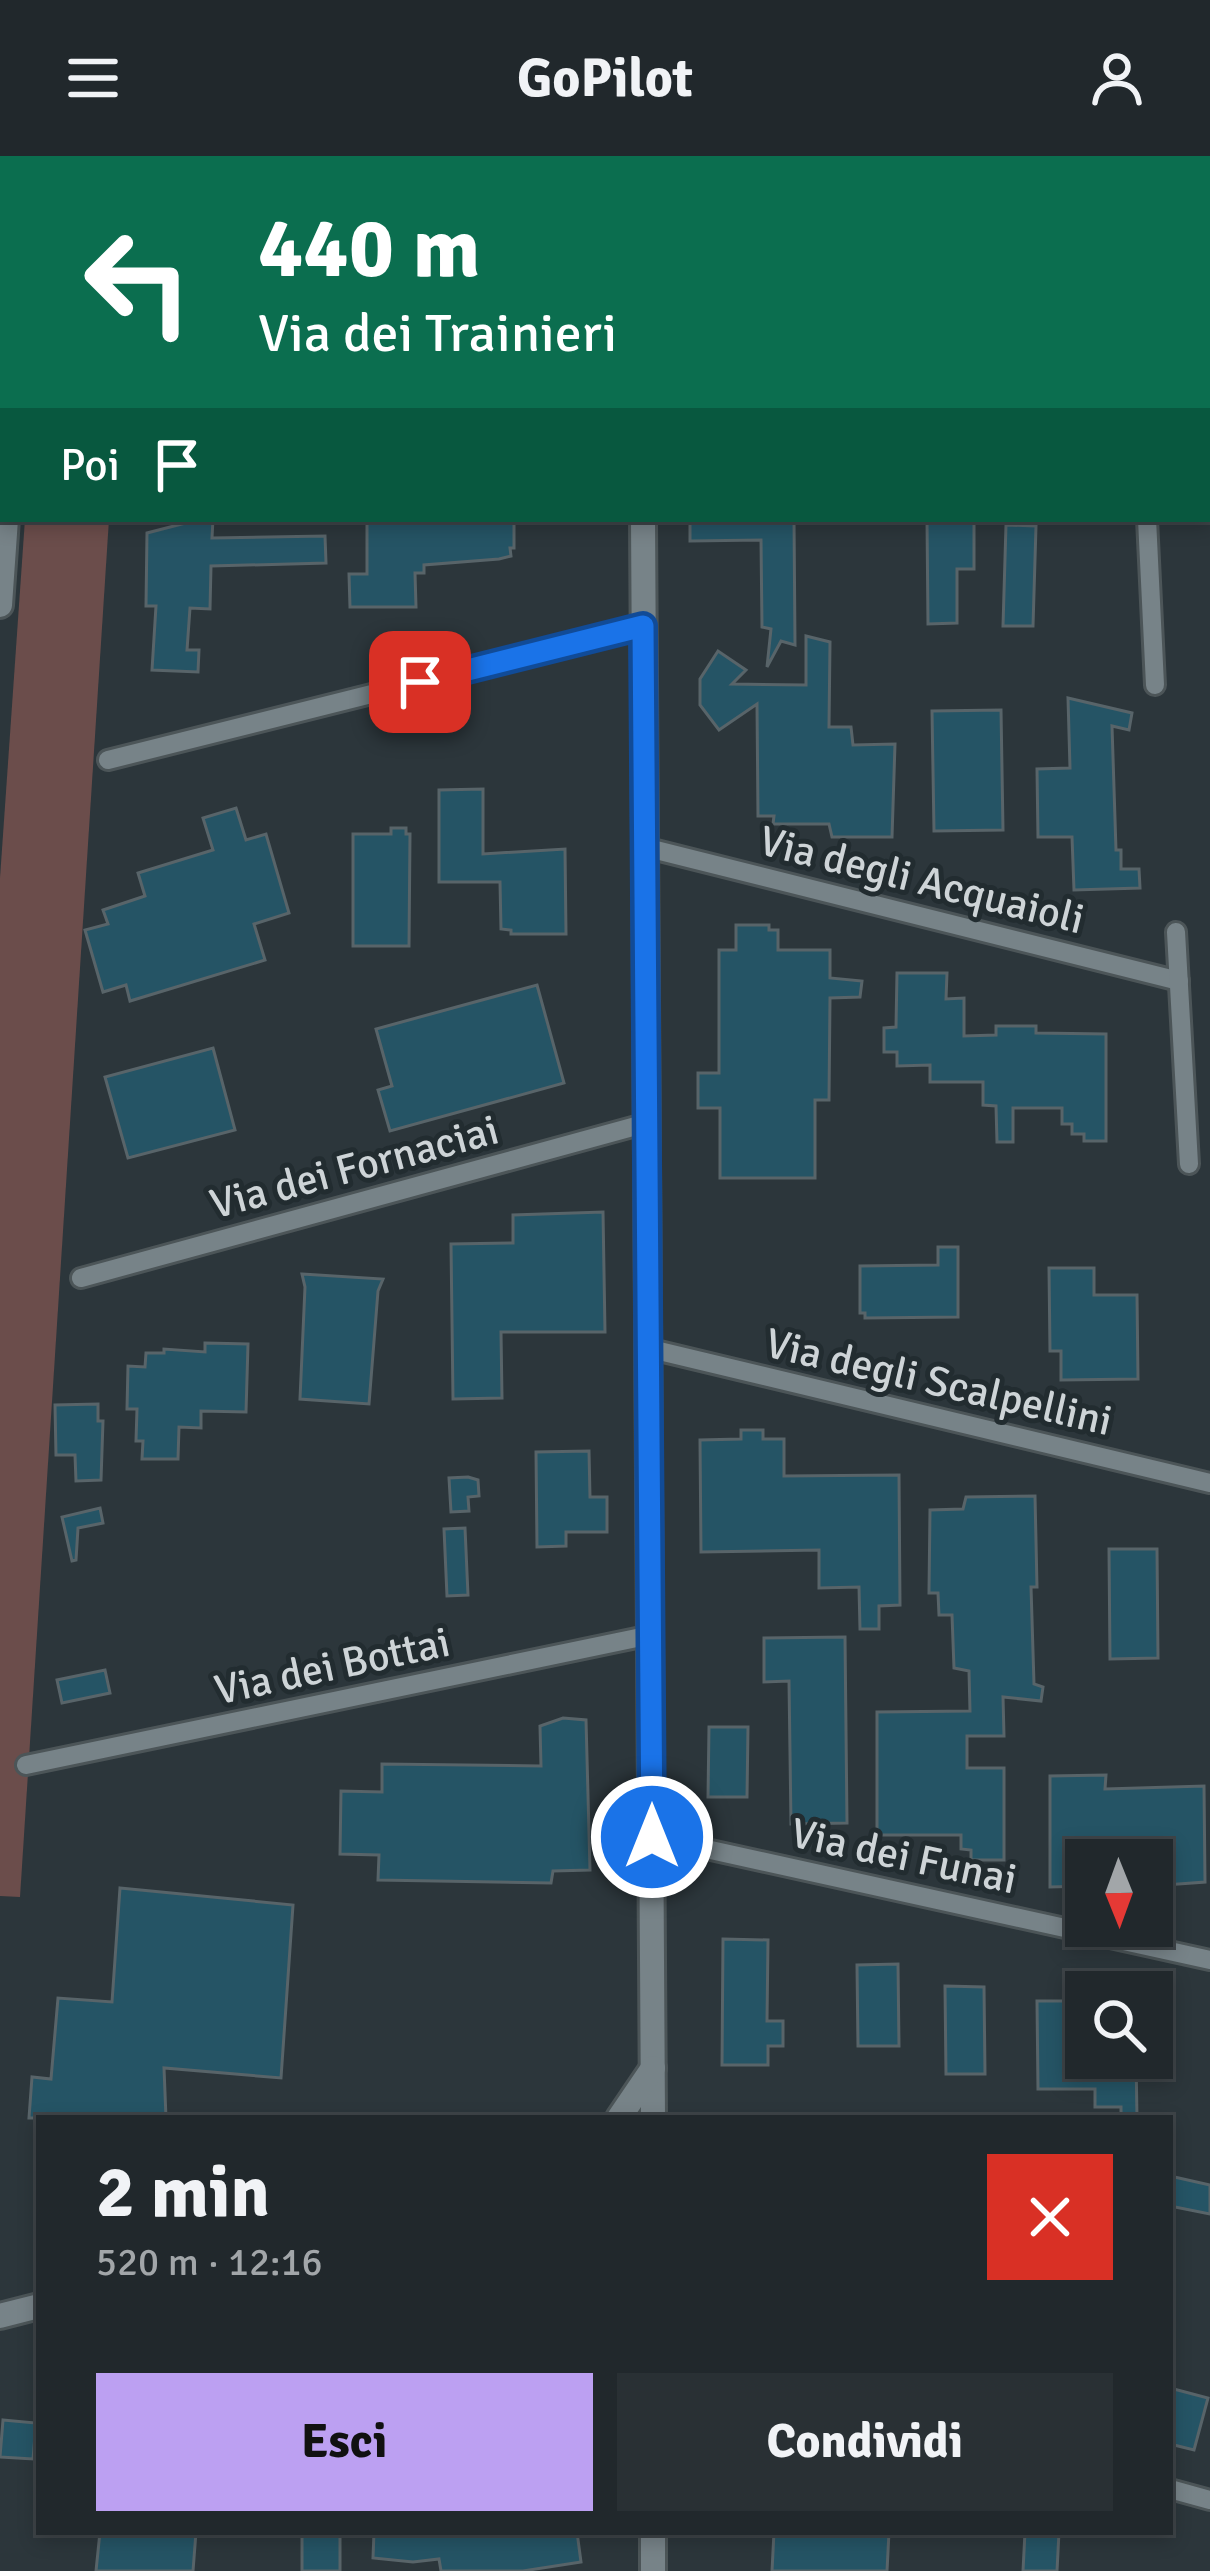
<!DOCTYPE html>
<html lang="it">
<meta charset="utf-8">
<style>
:root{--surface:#21282c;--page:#293034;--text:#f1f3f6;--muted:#a2a6a9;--line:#3e4448;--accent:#bca0f2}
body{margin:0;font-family:Signika,sans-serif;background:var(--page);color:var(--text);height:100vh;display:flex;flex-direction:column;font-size:45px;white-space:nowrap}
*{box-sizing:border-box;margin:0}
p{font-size:39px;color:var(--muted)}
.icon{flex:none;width:66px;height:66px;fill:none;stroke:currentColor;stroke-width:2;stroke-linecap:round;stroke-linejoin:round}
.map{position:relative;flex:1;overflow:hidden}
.side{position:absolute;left:36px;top:1959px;width:1137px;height:420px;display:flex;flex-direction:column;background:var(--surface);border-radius:0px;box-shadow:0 6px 18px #0003,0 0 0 3px var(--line)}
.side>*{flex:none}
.hud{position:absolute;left:0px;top:0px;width:1212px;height:366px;box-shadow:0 6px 18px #0003,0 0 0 3px var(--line);background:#0b6e4f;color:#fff;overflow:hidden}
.needle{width:78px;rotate:179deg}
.controls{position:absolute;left:1065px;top:1683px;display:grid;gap:24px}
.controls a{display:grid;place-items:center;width:108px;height:108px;border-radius:0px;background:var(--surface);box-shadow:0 6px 18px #0003,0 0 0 3px var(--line);font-size:60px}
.pin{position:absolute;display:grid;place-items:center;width:102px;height:102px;color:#fff;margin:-51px;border-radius:24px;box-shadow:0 6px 18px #0006}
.me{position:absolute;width:132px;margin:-66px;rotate:0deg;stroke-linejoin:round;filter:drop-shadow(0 0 9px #0008)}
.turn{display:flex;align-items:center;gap:42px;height:252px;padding:0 60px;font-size:54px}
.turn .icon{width:156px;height:156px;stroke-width:2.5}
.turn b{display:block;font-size:84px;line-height:102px}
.then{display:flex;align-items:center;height:114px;padding:0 60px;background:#0003;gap:24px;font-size:45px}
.round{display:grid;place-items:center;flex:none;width:126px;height:126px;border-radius:0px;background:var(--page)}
.head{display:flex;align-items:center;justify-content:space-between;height:204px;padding:0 60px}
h1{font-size:72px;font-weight:700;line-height:90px}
.primary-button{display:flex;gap:24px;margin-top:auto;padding:24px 60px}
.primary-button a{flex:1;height:138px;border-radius:0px;background:var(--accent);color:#111;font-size:48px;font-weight:700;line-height:138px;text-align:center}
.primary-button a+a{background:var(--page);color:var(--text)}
header{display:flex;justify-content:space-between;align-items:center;height:156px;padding:0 60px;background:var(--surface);font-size:54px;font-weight:700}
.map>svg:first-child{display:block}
.green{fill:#6b4d4b}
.building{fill:#255465;stroke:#586469;stroke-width:3}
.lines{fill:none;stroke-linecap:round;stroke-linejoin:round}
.street-casing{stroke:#4c5558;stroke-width:24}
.secondary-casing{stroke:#4c5558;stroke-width:30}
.street{stroke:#778388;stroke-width:18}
.secondary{stroke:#778388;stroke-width:24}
.route-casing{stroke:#114b97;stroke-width:30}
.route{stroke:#1a73e8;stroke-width:21}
.labels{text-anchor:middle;stroke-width:10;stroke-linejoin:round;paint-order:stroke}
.street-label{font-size:42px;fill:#ced4d7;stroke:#222c30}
</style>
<header><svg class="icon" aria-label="menu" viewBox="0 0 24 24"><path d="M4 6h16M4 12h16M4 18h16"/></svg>GoPilot<svg class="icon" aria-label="person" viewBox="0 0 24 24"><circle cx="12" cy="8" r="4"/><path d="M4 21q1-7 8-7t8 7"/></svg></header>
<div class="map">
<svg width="1210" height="2415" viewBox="0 0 1210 2415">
<rect width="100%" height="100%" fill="#2c363b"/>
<polygon class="green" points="25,363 109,363 20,1741 0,1740 0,722"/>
<g class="building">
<polygon points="201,363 213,363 212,382 325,380 326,407 211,410 210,453 190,452 187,494 199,494 198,516 152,514 156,450 146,450 147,377"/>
<polygon points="367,363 514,363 514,392 510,392 511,400 499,403 424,409 424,417 415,417 416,451 350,451 349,418 367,418"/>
<polygon points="690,363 794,363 795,489 781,485 767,511 771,473 762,471 761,384 690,385"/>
<polygon points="927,363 974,363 974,413 957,413 957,467 928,468"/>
<polygon points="1006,369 1036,370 1033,470 1003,470"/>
<polygon points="806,480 830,486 829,571 851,571 853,589 895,588 892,681 832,681 829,668 773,668 774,660 758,660 757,548 719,574 700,549 700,523 718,495 746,514 732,528 806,529"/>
<polygon points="1068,542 1132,557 1129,574 1112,570 1116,694 1121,694 1121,713 1139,713 1140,732 1074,734 1072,681 1038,681 1037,613 1070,612"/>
<polygon points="1001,554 1003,674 934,675 932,555"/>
<polygon points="483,633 483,698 565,693 566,778 511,778 511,774 501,773 500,726 439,726 439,634"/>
<polygon points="236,652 246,684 266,678 289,757 254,768 265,804 130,845 126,829 103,836 85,774 108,768 103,754 145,740 138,717 213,694 203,662"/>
<polygon points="391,672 406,672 406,678 410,678 409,790 353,790 353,678 391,678"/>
<polygon points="736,769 769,769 769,774 778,774 778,794 830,794 830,822 862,825 860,841 830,842 829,944 815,944 815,1022 720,1022 720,952 698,952 698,917 719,917 719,794 736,794"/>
<polygon points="897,817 947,817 946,843 964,842 964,880 996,879 996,870 1036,870 1036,877 1106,878 1106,985 1084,985 1084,978 1072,978 1072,968 1062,968 1062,952 1013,952 1013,986 997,986 996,950 983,949 983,926 930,926 930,909 897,910 897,896 884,896 884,872 896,871"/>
<polygon points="537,829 564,927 390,975 378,934 392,930 376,873"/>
<polygon points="213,892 235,974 128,1002 105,921"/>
<polygon points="603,1056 605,1176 501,1176 502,1242 453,1243 451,1088 513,1087 513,1059"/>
<polygon points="938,1091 958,1091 958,1161 865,1162 865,1157 860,1157 860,1110 938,1109"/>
<polygon points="1049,1112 1094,1112 1094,1139 1137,1139 1138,1223 1061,1224 1061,1195 1050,1195"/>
<polygon points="302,1118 383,1123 378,1135 369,1248 300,1243 305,1131"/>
<polygon points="205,1187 248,1188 246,1256 201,1255 201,1272 179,1271 178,1303 142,1303 143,1285 136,1285 137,1253 127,1253 128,1210 145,1211 146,1197 164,1197 164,1193 205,1196"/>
<polygon points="98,1248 98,1265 103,1265 101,1324 76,1325 75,1299 56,1299 55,1249"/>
<polygon points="741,1274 763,1274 763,1283 784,1283 784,1320 899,1319 900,1449 879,1450 879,1473 860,1473 859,1431 819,1432 819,1394 701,1396 700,1284 741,1283"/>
<polygon points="589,1295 590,1341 607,1341 607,1376 566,1376 566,1390 537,1391 536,1296"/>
<polygon points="468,1321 478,1324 479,1340 468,1341 469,1355 451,1356 449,1322"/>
<polygon points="1035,1340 1037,1431 1031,1431 1034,1528 1043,1531 1041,1545 1003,1541 1004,1580 967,1580 967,1612 1004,1612 1004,1704 971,1704 971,1694 961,1693 961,1679 877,1679 877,1556 970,1555 969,1515 954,1512 952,1459 939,1459 938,1437 929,1437 930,1354 963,1353 966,1341"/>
<polygon points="100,1352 103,1367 78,1372 76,1404 72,1405 62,1361"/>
<polygon points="465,1372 468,1439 447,1440 444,1373"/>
<polygon points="1109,1393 1157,1393 1158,1502 1110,1503"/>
<polygon points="845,1481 847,1667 791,1668 789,1525 764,1526 764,1482"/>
<polygon points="105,1514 110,1537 62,1547 57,1524"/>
<polygon points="563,1562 586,1564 590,1714 553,1715 551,1727 378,1724 379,1699 340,1698 341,1635 382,1636 382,1608 541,1610 540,1570"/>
<polygon points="709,1571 748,1571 747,1641 708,1641"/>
<polygon points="1106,1619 1105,1633 1204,1630 1205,1726 1152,1730 1152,1704 1086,1704 1086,1730 1050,1731 1050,1620"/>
<polygon points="120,1732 293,1749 281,1922 164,1912 166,1962 29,1962 32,1921 51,1923 58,1842 112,1846"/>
<polygon points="723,1783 768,1784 767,1865 783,1865 783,1890 768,1890 768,1909 722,1909"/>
<polygon points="898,1808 899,1890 858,1890 857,1809"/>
<polygon points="945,1830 984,1831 985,1918 946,1918"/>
<polygon points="1037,1845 1070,1845 1071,1902 1136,1902 1137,1962 1121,1962 1121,1951 1095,1951 1095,1933 1038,1933"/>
<polygon points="1170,2020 1210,2029 1210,2058 1170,2050"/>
<polygon points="1170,2232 1208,2242 1194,2294 1170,2288"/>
<polygon points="3,2264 36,2267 33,2303 0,2301"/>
<polygon points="100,2376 196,2376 193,2415 96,2415"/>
<rect x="302" y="2376" width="38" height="39"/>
<polygon points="374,2376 577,2376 581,2406 523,2415 441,2415 439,2403 413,2406 373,2402"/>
<polygon points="774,2376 889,2376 887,2415 772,2415"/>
<polygon points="1025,2376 1059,2376 1057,2415 1023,2415"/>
</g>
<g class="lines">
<defs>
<g id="street">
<polyline points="491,3 501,0"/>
<polyline points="1147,363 1155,529"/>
<polyline points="108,604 643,470"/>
<polyline points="648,692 1179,825"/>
<polyline points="1176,776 1189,1008"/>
<polyline points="81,1122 647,967"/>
<polyline points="651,1193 1210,1327"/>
<polyline points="26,1609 651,1479"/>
<polyline points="652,1681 1210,1804"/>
<polyline points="1170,2333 1210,2344"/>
</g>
<g id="secondary">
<polyline points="642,0 642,3"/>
<polyline points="30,3 30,0"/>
<polyline points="643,363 653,1962"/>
<polyline points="0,449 6,363"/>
<polyline points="619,1962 653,1912"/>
<polyline points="0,2160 39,2150"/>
<polyline points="653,2415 653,2376"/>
</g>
</defs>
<use href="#street" class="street-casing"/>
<use href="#secondary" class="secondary-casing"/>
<use href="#street" class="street"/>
<use href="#secondary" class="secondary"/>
</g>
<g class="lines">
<defs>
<polyline id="route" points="420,526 643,470 652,1681"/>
</defs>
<use href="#route" class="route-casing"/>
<use href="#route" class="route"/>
</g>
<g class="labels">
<g class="street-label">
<text transform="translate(922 723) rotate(14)" y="15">Via degli Acquaioli</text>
<text transform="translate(354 1010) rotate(-15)" y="15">Via dei Fornaciai</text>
<text transform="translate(939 1225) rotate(13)" y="15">Via degli Scalpellini</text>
<text transform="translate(332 1509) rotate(-12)" y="15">Via dei Bottai</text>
<text transform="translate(904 1699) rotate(12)" y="15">Via dei Funai</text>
</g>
</g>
</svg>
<div class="controls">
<a><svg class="needle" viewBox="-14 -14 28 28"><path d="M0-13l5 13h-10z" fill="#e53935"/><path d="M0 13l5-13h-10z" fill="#a2a6a9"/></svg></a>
<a><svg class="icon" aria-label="search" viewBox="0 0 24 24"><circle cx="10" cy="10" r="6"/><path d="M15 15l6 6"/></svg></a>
</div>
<div class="pin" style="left:420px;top:526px;background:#d93025"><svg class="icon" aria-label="arrive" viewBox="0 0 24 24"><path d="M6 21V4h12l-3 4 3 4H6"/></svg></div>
<svg class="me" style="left:652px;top:1681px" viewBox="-20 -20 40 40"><circle r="17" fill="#1a73e8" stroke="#fff" stroke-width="3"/><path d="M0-11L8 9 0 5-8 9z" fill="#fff"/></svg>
<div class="hud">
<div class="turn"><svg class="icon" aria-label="left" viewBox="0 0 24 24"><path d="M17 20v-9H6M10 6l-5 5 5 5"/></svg><div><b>440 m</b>Via dei Trainieri</div></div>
<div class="then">Poi<svg class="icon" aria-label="arrive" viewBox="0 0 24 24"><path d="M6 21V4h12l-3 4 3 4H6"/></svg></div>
</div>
<section class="side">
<div class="head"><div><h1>2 min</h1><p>520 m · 12:16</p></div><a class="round" style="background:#d93025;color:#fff"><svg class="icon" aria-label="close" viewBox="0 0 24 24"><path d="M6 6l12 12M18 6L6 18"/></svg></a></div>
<div class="primary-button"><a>Esci</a><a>Condividi</a></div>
</section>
</div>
